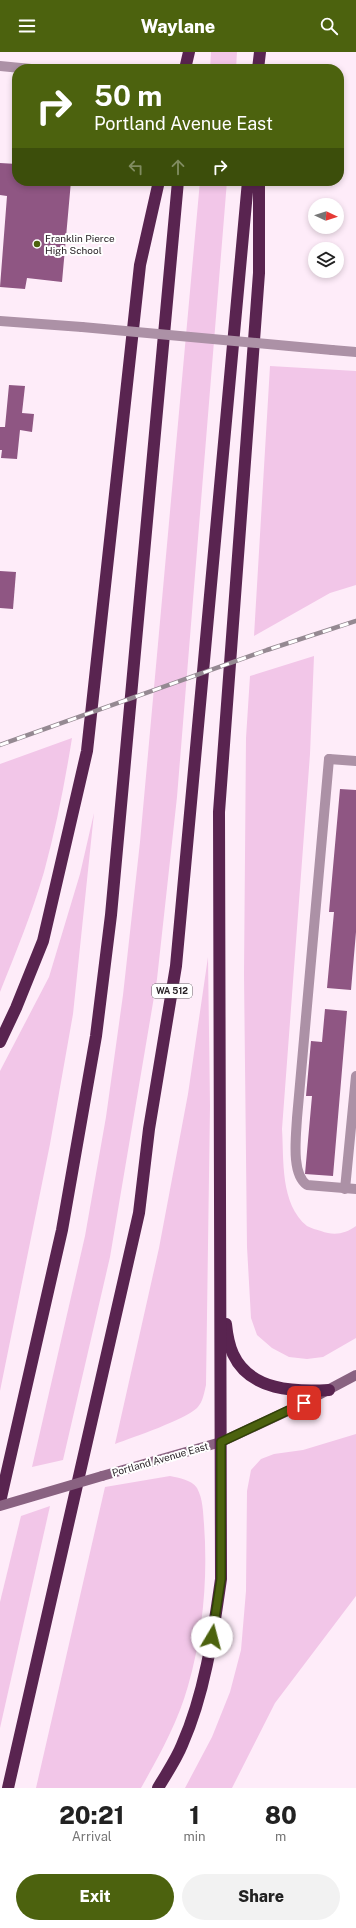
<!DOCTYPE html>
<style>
:root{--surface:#fff;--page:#f2f2f2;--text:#222;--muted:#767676;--accent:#4c620e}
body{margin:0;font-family:"Public Sans",sans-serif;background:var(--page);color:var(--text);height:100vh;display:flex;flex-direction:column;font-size:15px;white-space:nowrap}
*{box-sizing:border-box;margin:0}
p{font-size:13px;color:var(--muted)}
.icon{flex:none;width:22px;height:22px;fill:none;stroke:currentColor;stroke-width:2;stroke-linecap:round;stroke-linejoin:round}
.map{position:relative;height:1736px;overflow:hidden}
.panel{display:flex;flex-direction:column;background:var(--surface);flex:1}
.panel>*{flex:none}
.top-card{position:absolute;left:12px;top:12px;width:332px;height:122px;border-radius:16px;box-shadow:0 2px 6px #0003;background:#4c620e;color:#fff;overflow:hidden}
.needle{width:26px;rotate:94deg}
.controls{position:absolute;left:308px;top:146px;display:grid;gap:8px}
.controls a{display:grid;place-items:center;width:36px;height:36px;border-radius:50%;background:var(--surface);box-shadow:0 2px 6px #0003;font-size:20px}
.pin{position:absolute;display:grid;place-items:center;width:34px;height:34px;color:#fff;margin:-17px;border-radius:8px;box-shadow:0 2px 6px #0006}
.me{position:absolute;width:44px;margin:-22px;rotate:8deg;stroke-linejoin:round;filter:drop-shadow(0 0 3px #0008)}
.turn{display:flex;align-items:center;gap:14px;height:84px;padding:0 16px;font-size:18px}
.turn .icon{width:52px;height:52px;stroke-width:2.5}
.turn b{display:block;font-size:28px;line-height:34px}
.lanes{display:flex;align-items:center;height:38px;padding:0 16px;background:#0003;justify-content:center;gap:20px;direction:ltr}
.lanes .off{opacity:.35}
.eta{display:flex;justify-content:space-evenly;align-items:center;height:68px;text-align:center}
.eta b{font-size:24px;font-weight:800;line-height:28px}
.cta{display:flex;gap:8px;margin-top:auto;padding:8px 16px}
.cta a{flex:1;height:46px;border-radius:24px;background:var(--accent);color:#fff;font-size:16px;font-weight:800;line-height:46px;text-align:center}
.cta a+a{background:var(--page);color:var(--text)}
header{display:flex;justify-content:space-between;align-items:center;height:52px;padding:0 16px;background:var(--accent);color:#fff;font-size:18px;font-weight:800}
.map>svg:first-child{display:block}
.green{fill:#f2c6e8}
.building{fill:#8f5683}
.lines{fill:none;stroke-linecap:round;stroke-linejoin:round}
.service{stroke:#ac91a6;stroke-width:10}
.minor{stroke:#ac91a6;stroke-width:10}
.secondary{stroke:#896281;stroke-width:10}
.motorway{stroke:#592450;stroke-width:12}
.rail-casing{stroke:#958992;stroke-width:4.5}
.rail{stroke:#fff;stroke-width:3;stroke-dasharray:9;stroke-linecap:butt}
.service-bridge{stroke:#ac91a6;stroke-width:10}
.secondary-bridge{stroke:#896281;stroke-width:10}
.route-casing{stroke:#314009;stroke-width:10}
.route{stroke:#4c620e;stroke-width:7}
.poi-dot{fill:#4c620e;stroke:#fff;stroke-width:1.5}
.labels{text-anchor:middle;stroke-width:4;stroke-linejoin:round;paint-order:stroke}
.shield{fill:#fff;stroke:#696468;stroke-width:1}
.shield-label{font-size:9px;font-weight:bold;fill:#292227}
.poi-label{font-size:10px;fill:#292227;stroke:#fff;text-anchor:start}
.street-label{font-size:10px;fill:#292227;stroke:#fff}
</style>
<header><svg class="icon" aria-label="menu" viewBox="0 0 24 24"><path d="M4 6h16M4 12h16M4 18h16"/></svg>Waylane<svg class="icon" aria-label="search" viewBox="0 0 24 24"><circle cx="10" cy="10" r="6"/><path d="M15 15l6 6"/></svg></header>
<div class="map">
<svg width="356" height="1736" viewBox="0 0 356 1736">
<rect width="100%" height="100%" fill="#feecf9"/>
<g class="green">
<polygon points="211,0 237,0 236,17 210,17"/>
<polygon points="200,129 227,129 177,745 157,927 110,1205 63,1408 32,1415 85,1184 106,1065 123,943 140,790"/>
<polygon points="270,314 356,319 356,533 330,541 254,584"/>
<path d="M314,604l-4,98 -28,375c2,31 -2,75 25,97 4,2 10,4 14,5 13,5 24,3 35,-5v112l-33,19 -16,2 -18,-2 -17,-9 -15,-13 -6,-17 -4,-71 -3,-273 2,-236 4,-62z"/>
<path d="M72,686c-7,44 -16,90 -28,134 -12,41 -28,80 -44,120v-228z"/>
<polygon points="94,761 73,962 50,1092 0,1339 0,1019 49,925 80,822"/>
<path d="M208,905l2,149 -4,279c-2,8 -3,17 -9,23 -13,12 -63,29 -82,36l44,-196 29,-154z"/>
<polygon points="356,1382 356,1544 275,1651 232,1736 185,1736 212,1685 230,1640 241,1598 246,1539 247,1439 251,1418 261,1407 274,1402 303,1398"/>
<path d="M170,1424c9,2 22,4 27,12 6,11 6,24 7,36 4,54 -1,110 -16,162 -10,36 -29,70 -47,102h-105l69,-301z"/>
<polygon points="50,1454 0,1676 0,1550 21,1464"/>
</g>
<g class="building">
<polygon points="0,111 17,112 17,129 71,129 62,230 27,226 25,237 0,235 7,144 0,143"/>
<polygon points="9,333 25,334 22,361 34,362 32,380 20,378 17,407 1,406 2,398 0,398 0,375 5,375"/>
<polygon points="0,519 16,520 13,557 0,556"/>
<polygon points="340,737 356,738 356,880 351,938 327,936 334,860 329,860"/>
<polygon points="325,957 347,959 333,1124 305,1122 312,1044 306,1044 311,989 322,990"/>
</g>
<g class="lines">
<g class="service">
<polyline points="0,14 31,17"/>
<polyline points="0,269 82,275"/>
<polyline points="332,298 356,300"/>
<path d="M329,707l-32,359c-1,19 -6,56 10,67l49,4"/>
<polyline points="345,1137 356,1024"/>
</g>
<polyline class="minor" points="329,707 356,709"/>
<polyline class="secondary" points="102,1424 221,1390 292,1357 356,1323"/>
<g class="motorway">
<polyline points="185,17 189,0"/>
<polyline points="258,17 260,0"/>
<polyline points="0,990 16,956 43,889 87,699 140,213 159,129"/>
<path d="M226,1272c1,10 3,21 7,30 17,37 62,38 96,36"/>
<polyline points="0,1450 62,1178 96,984 111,863 178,129"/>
<polyline points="8,1736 139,1161 149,1077 176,914 248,129"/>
<path d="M158,1736c8,-14 18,-28 24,-43 23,-52 31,-110 39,-166l-2,-767 40,-539v-92"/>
</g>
<defs>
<polyline id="rail" points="0,693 267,598 356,569"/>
</defs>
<use href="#rail" class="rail-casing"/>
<use href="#rail" class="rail"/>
<polyline class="service-bridge" points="82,275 332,298"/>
<polyline class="secondary-bridge" points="0,1454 102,1424"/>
</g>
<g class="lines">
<defs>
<polyline id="route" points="212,1585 221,1527 221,1390 304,1351"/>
</defs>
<use href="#route" class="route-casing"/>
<use href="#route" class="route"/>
</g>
<circle class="poi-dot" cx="37" cy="192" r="4"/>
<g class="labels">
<rect class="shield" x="152" y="932" width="40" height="14" rx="3"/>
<g class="shield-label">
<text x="172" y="942">WA 512</text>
</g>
<g class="poi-label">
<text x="45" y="190">Franklin Pierce<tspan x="45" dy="12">High School</tspan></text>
</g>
<g class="street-label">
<text transform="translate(160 1407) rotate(-16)" y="4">Portland Avenue East</text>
</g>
</g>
</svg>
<div class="controls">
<a><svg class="needle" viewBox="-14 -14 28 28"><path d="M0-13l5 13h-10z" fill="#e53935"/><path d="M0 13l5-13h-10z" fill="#767676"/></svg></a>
<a><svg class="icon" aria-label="layers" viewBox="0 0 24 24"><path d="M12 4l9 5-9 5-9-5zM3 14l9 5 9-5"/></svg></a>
</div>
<div class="pin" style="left:304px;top:1351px;background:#d93025"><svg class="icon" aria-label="arrive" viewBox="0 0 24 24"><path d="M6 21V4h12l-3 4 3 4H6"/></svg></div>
<svg class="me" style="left:212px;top:1585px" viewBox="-20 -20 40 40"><circle r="19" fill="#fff"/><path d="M0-13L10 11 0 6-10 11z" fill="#4c620e"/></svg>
<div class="top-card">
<div class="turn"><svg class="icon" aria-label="right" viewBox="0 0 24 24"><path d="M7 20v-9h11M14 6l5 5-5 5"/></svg><div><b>50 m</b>Portland Avenue East</div></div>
<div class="lanes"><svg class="icon off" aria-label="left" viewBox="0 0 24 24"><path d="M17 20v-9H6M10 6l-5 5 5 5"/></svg><svg class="icon off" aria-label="ahead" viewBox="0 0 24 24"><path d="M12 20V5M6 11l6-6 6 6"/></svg><svg class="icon" aria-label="right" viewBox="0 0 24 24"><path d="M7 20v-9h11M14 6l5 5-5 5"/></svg></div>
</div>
</div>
<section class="panel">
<div class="eta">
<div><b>20:21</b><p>Arrival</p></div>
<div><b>1</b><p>min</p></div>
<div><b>80</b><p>m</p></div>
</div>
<div class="cta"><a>Exit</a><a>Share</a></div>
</section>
